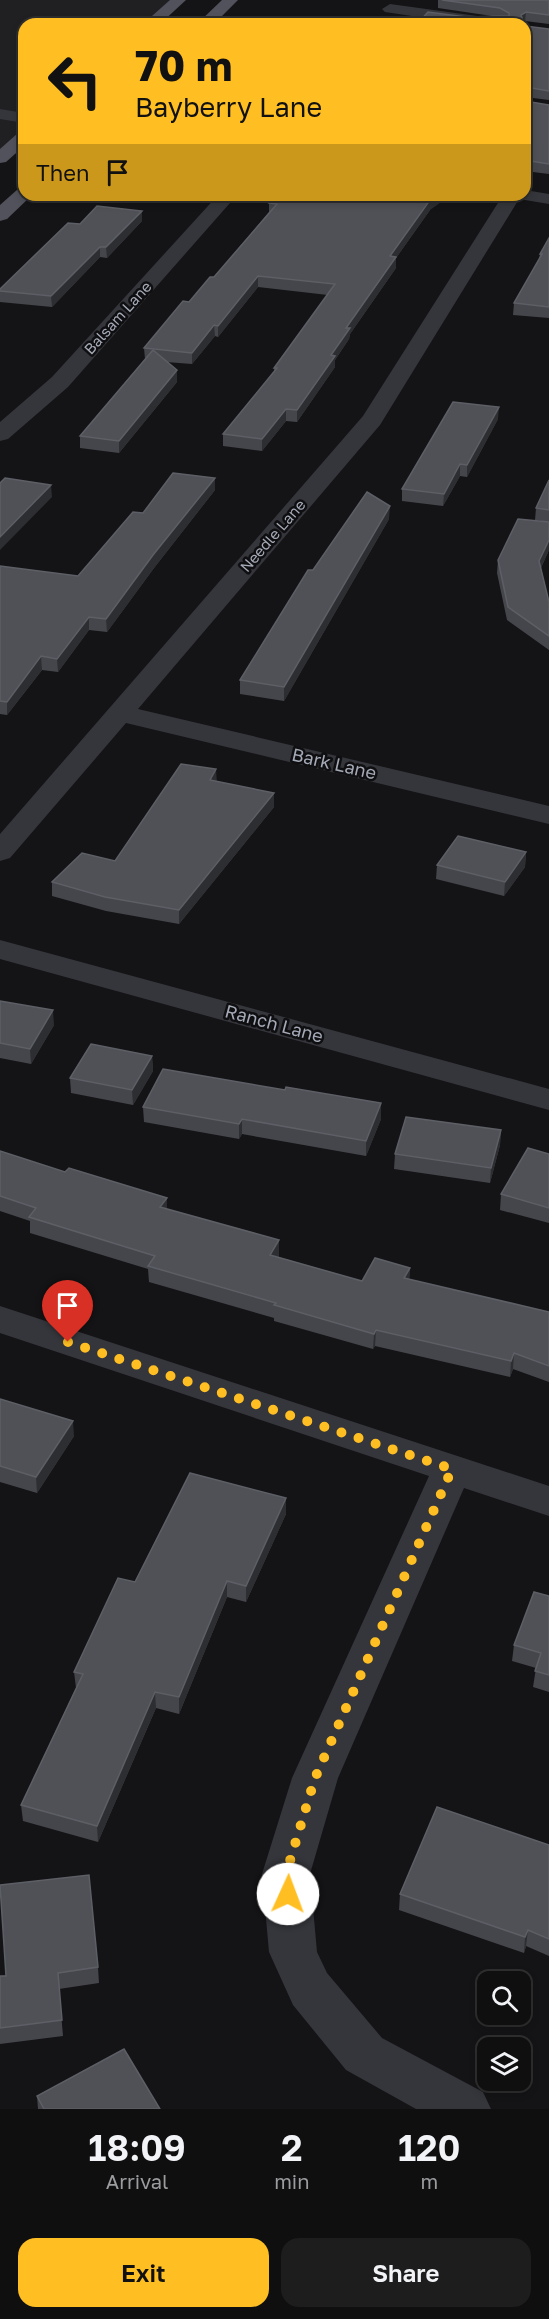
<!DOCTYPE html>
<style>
:root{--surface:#0f0f10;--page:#1d1d1e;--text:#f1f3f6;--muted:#9b9c9f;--line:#2f2f30;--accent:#ffbf23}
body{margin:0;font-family:"Golos Text",sans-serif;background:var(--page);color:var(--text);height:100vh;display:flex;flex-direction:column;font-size:22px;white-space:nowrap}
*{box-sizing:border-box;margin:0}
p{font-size:20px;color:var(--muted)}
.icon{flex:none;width:33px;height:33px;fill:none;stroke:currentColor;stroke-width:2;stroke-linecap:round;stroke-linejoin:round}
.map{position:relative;height:2109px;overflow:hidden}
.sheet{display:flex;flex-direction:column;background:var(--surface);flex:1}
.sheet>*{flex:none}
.guide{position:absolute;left:18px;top:18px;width:513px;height:183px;border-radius:18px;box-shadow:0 3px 9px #0003,0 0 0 2px var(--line);background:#ffbf23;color:#111;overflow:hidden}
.tools{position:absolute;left:477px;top:1971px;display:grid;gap:12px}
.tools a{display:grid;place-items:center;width:54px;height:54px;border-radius:12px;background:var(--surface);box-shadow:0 3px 9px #0003,0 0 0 2px var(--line);font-size:30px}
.pin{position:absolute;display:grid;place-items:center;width:51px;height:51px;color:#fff;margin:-62px -26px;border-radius:50% 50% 50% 0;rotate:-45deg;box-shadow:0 0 6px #0007}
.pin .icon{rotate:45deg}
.me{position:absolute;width:66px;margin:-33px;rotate:2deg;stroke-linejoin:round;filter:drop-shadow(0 0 4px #0008)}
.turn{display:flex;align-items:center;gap:21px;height:126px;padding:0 18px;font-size:27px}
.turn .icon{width:78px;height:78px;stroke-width:2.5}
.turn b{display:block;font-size:42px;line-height:51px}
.then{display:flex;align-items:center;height:57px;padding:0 18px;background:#0003;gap:12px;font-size:22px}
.eta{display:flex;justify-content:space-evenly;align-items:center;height:102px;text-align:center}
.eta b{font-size:36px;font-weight:600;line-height:42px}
.primary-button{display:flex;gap:12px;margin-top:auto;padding:12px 18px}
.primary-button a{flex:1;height:69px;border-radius:18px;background:var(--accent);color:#111;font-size:24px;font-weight:600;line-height:69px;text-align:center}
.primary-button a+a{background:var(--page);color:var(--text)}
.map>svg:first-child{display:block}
.built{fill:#202023}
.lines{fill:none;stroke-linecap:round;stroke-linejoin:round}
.minor{fill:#35363b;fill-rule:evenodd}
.major{fill:#51525b;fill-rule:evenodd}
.wall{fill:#45464b}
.shaded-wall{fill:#2d2e31}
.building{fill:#505157;stroke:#5d5f66;stroke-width:1.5}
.route{stroke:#ffbf23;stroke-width:10;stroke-dasharray:0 18}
.labels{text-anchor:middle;stroke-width:5;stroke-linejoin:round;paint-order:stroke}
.far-street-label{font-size:15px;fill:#a5aab7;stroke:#0f0f11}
.street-label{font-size:18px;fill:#a5aab7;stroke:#0f0f11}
</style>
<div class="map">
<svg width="549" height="2109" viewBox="0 0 549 2109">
<rect width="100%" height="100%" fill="#141416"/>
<polygon class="built" points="0,0 178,0 150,24 24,24 24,133 0,154"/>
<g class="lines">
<g class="minor">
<polygon points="390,4 499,19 507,24 466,24 385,12 382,9"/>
<polygon points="0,109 24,113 24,123 0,119"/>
<polygon points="525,190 549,194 549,204 519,199 380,425 138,709 549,806 549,824 126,723 10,858 0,861 0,834 363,416 503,195 525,195"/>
<polygon points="218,195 237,195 68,387 8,439 0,441 0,422 52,377"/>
<polygon points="0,940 549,1089 549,1110 0,959"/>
<polygon points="0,1306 549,1486 549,1516 464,1488 338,1778 310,1874 317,1952 327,1973 382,2038 483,2092 491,2109 416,2109 346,2070 293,2005 269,1952 262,1874 292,1778 429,1476 0,1333"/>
</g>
<g class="major">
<polygon points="170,0 186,0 160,24 143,24"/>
<polygon points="222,0 238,0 214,24 197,24"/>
<polygon points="24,132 24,146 6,162 0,163 0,149 18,133"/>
<polygon points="24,188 24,195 32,195 30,197 7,219 0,221 0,205 18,189"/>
</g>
</g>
<g class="wall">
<polygon points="438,0 549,0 549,24 525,21 466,17 499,17 438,8"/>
<polygon points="525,26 549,29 549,100 525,97"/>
<polygon points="525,101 549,105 549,174 525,171"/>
<polygon points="269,203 430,210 396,258 396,268 350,334 349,339 335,360 335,367 297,422 286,421 262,451 223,446 223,434 274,372 274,368 328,295 258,287 218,337 215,336 192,364 166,362 177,370 177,382 119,453 80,448 80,436 145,359 144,348 214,277 269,212"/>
<polygon points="142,221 107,258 100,257 52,307 0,302 0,289 80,224"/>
<polygon points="549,238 549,318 513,315 514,303 539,259 540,254"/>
<polygon points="498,419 467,477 460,476 443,506 402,501 402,489"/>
<polygon points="215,478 215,490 154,568 107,632 89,630 58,672 42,670 7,715 0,714 0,566 78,576 143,513"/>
<polygon points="549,480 549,522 535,520 536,508"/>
<polygon points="389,519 284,701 240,694 240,680 313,570"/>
<polygon points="549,522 549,550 541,568 549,602 549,650 507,620 497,573 498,560"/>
<polygon points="217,781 274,807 179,924 106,911 52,896 52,882 115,861"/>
<polygon points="526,852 525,867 504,896 436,879 437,865"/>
<polygon points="0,1001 54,1025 31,1064 0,1058"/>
<polygon points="152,1056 153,1071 133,1105 71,1093 70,1078"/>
<polygon points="143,1107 381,1119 366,1156 242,1134 239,1139 144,1122"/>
<polygon points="501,1130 500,1145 490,1183 394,1169 395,1154"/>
<polygon points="0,1151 167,1209 279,1240 279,1256 278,1257 362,1281 410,1268 409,1280 549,1312 549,1382 513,1369 510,1377 375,1346 373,1349 274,1321 274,1318 149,1282 148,1269 30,1233 30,1221 0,1211"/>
<polygon points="549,1154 549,1223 500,1210 501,1194"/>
<polygon points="0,1399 74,1436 37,1493 0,1482"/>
<polygon points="286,1498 286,1514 246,1602 227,1597 179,1714 156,1708 98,1842 23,1821 21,1805 76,1688 74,1672 135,1582"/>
<polygon points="549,1596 549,1692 533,1687 536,1668 512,1661 514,1645"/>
<polygon points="549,1845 549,1956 526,1946 524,1953 399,1910 400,1894"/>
<polygon points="98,1967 99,1983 59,1989 63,2036 0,2044 0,1976"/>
<polygon points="37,2096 160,2109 38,2109"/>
</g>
<g class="shaded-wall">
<polygon points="526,12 525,21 521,24 521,15"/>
<polygon points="437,195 451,195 430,210 396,258 396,268 350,334 349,339 335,360 335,367 297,422 297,410 390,256 430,200"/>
<polygon points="142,211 142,221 107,258 106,247"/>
<polygon points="100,247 100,257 52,307 51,296"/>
<polygon points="258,276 258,287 218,337 218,326"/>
<polygon points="214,325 215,336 192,364 192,353"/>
<polygon points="177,370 177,382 119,453 119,441"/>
<polygon points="499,407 498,419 467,477 467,465"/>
<polygon points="286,409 286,421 262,451 262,439"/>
<polygon points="460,464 460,476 443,506 444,494"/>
<polygon points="215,478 215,490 154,568 107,632 106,619 153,555"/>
<polygon points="51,485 52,497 0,550 0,537"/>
<polygon points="390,506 389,519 284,701 284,687"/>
<polygon points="549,540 549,550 538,574 539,561"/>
<polygon points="89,617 89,630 58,672 57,659"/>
<polygon points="41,656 42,670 7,715 7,702"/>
<polygon points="216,769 217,783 210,780"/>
<polygon points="274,793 274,807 179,924 179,910"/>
<polygon points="526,852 525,867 504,896 505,882"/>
<polygon points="53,1010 54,1025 31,1064 30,1049"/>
<polygon points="152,1056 153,1071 133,1105 132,1090"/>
<polygon points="381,1103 381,1119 366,1156 366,1141"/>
<polygon points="242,1119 242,1134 239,1139 239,1124"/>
<polygon points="501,1130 500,1145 490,1183 491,1168"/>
<polygon points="167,1198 167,1213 160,1207"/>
<polygon points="279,1240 279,1256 270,1271 270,1255"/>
<polygon points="410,1268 409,1284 404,1278"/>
<polygon points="376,1330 375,1346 373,1349 374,1334"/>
<polygon points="514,1353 513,1369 510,1377 511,1361"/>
<polygon points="73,1421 74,1436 37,1493 36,1477"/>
<polygon points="286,1498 286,1514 246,1602 246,1586"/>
<polygon points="227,1581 227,1597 179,1714 179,1697"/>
<polygon points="155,1692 156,1708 98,1842 97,1826"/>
<polygon points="528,1930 526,1946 524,1953 525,1937"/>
</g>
<g class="building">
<polygon points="442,0 549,0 549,15 526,12 521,15 524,24 417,24 428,12 466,17 509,16 509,13 500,8"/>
<polygon points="525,26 549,29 549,91 526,87 525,88"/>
<polygon points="525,101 549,105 549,164 525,160"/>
<polygon points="276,195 437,195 430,200 390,256 396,257 346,328 350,328 331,355 335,356 297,410 286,409 262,439 223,434 277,368 274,368 335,284 258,276 218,326 214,325 192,353 144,348 183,301 189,302 210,277 214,277 277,204 269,203"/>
<polygon points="97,206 142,211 106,247 100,247 51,296 0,291 0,289 68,223 80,224"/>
<polygon points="549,238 549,307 514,303 542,254 540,254"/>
<polygon points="153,350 177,370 119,441 80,436"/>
<polygon points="453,402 499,407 467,465 460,464 444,494 402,489"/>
<polygon points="173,473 215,478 153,555 106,619 89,617 57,659 41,656 7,702 0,701 0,566 78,576 133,512 143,513"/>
<polygon points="5,478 51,485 0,537 0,483"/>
<polygon points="549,480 549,510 536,508"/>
<polygon points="367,492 390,506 284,687 240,680 308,570 313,570"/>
<polygon points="518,519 549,522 549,540 539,561 549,602 549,636 508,607 498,560"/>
<polygon points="181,764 216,769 210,780 274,793 179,910 105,897 52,882 82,853 115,861"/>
<polygon points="458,836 526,852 505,882 437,865"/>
<polygon points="0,1001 53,1010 30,1049 0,1043"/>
<polygon points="91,1044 152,1056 132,1090 70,1078"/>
<polygon points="163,1069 285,1090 286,1087 381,1103 366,1141 242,1119 239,1124 143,1107"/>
<polygon points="406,1117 501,1130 491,1168 395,1154"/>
<polygon points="528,1148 549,1154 549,1208 501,1194"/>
<polygon points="0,1151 65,1172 69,1168 167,1198 160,1207 279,1240 270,1255 362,1281 375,1258 410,1268 404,1278 549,1312 549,1366 514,1353 511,1361 376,1330 374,1334 274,1305 276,1303 148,1266 155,1256 29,1217 36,1208 0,1196"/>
<polygon points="0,1399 73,1421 36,1477 0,1466"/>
<polygon points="190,1473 286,1498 246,1586 227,1581 179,1697 155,1692 97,1826 21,1805 83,1674 74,1672 118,1578 135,1582"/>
<polygon points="534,1592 549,1596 549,1675 535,1671 541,1653 514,1645"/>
<polygon points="437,1807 549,1845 549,1939 528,1930 525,1937 400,1894"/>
<polygon points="89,1875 98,1967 58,1973 62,2020 0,2028 0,1976 6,1976 0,1885"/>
<polygon points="124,2049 160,2109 44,2109 37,2096"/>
</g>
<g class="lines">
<polyline class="route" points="68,1342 452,1469 315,1778 286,1874 288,1894"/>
</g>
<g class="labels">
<g class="far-street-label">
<text transform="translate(118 318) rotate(-48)" y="5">Balsam Lane</text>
<text transform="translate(273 536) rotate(-49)" y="5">Needle Lane</text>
</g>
<g class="street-label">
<text transform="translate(334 764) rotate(13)" y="6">Bark Lane</text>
<text transform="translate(274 1024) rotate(15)" y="6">Ranch Lane</text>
</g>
</g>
</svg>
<div class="tools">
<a><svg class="icon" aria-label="search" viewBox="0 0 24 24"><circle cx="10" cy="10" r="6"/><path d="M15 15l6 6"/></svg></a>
<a><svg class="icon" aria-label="layers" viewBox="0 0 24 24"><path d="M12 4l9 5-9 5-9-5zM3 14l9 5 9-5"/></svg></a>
</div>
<div class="pin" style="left:68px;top:1342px;background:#d93025"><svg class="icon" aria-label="arrive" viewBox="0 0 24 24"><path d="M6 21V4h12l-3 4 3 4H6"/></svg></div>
<svg class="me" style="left:288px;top:1894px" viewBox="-20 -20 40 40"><circle r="19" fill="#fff"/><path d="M0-13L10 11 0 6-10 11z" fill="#ffbf23"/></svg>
<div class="guide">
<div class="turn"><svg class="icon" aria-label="left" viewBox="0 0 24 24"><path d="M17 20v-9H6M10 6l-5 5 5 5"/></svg><div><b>70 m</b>Bayberry Lane</div></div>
<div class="then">Then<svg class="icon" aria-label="arrive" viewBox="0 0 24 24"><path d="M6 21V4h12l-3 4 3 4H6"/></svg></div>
</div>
</div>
<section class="sheet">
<div class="eta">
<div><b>18:09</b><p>Arrival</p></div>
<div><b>2</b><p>min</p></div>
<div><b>120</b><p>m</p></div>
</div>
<div class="primary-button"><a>Exit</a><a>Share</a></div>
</section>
